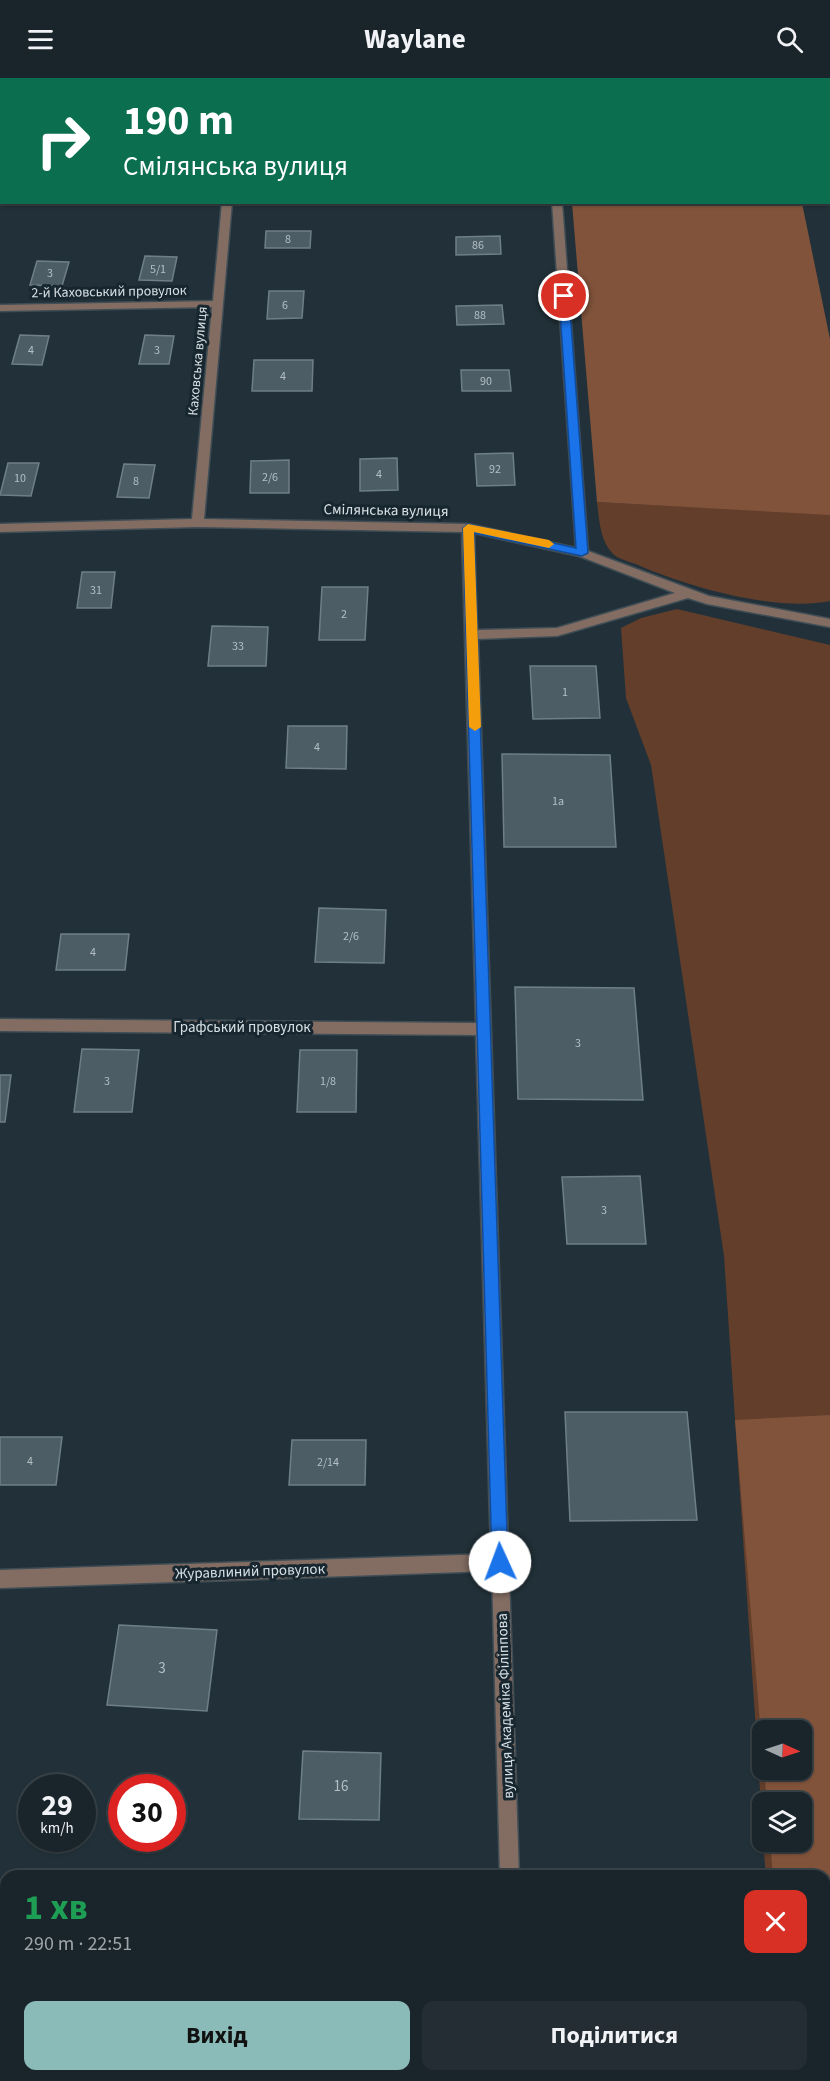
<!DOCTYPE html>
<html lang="uk">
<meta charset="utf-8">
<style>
:root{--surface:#1a252b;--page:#232d33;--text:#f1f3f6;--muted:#9fa5a9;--line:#384247;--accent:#8bbbb9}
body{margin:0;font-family:"Source Sans 3",sans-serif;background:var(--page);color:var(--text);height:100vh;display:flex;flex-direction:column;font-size:22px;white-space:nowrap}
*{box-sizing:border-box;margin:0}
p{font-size:20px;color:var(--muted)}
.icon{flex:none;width:33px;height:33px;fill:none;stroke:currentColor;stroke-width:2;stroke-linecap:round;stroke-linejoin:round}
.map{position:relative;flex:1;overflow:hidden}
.sheet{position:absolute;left:0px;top:1792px;width:831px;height:212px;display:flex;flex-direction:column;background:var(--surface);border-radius:18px 18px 0 0;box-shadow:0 2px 4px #0004,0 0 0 2px var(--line)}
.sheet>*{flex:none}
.hud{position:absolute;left:0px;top:0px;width:831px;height:126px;box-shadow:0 2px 4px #0004,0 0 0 2px var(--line);background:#0b6e4f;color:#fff;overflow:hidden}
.needle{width:39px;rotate:93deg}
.fabs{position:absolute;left:752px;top:1642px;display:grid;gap:12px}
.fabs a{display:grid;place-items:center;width:60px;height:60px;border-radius:12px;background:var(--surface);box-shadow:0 2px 4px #0004,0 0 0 2px var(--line);font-size:30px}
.speed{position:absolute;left:18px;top:1696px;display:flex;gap:12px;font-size:30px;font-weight:700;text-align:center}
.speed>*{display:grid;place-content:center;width:78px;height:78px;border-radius:50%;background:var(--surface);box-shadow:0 2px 4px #0004,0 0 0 2px var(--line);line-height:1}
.speed small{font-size:15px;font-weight:400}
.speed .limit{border:9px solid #d22;background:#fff;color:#111}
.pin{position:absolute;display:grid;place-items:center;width:51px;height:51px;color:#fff;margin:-26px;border:3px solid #fff;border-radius:50%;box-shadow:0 2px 6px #0007}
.me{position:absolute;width:66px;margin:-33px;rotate:358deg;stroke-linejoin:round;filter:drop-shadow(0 0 4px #0008)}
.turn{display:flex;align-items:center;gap:21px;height:126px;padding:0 24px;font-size:27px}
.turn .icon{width:78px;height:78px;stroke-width:2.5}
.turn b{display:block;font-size:42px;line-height:51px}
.round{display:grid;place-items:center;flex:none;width:63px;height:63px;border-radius:12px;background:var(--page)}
.summary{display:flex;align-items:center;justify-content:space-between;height:102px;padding:0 24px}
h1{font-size:36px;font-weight:700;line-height:45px;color:#1e9e55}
.action{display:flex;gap:12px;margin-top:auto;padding:12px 24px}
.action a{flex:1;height:69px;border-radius:12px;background:var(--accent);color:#111;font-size:24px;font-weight:700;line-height:69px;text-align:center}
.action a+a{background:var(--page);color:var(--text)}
header{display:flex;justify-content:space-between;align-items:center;height:78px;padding:0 24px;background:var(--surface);font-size:27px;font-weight:700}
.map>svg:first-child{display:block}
.green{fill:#623e2b;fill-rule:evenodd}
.forest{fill:#81533b}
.building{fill:#4c5d66;stroke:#6e7f89;stroke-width:1.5}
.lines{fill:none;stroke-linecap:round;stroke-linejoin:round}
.minor-casing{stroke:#3f4d55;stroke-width:3}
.minor{fill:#836d63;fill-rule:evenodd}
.route{fill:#1a73e8;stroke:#114b97;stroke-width:1.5}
.slow{fill:#f59e0b}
.labels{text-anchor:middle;stroke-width:6;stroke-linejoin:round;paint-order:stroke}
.number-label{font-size:12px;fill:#b4bfc5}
.far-street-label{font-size:14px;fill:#d7e0e5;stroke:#18272f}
.street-label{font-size:15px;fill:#d7e0e5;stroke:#18272f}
.near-number-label{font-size:15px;fill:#b4bfc5}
</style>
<header><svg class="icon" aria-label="menu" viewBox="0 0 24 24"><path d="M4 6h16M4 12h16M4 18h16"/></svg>Waylane<svg class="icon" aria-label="search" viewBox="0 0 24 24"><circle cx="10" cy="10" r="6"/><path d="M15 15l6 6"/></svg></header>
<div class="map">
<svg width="830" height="2003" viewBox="0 0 830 2003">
<rect width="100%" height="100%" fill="#223139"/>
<g class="green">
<path d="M597,424l233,12v87c-54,11 -142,-14 -192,-36 -7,-3 -20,-6 -25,-11 -13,-13 -14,-35 -16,-52z"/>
<path d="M677,531l153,36v1436h-51v-5h46v-200h-59l-3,-34h38v-39h-39v17l-38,-564 -73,-491 -25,-67 -5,-70 20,-10zM762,1653h39v39h-39z"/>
</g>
<g class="forest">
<polygon points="572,125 802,125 830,261 830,437 597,424"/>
<polygon points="830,1337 830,2003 790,2003 789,1998 825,1998 825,1798 773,1798 770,1764 801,1764 801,1725 767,1725 764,1692 801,1692 801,1653 762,1653 762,1670 735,1342"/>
</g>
<g class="building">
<polygon points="266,153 311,153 310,170 265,170"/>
<polygon points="500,158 501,176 456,177 456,159"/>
<polygon points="145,178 177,179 172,203 139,202"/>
<polygon points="37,183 69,184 62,208 30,207"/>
<polygon points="269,213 304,213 302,240 267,241"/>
<polygon points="502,227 504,246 457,247 456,228"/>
<polygon points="20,257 49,258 42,287 12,286"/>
<polygon points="145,257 174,258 169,286 139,286"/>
<polygon points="254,282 313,282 312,313 252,313"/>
<polygon points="461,292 509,292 511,313 462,313"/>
<polygon points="513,375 515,407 477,408 475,376"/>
<polygon points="397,380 398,412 360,413 360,381"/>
<polygon points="289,382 289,415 250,415 251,383"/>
<polygon points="8,385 39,385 31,418 0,417"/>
<polygon points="124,386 155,387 149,420 117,419"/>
<polygon points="82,494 115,494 111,530 77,530"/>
<polygon points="322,509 368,509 365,562 319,562"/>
<polygon points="212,548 268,549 266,588 208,588"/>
<polygon points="530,588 596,588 600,640 533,641"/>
<polygon points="288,648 347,648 346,691 286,690"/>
<polygon points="502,676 610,677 616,769 504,769"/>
<polygon points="319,830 386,832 384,885 315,884"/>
<polygon points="61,856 129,856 125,892 56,892"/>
<polygon points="515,909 634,910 643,1022 518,1021"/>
<polygon points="82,971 139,972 132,1034 74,1034"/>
<polygon points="300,972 357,972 356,1034 297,1034"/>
<polygon points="0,997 11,997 5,1044 0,1044"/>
<polygon points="640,1098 646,1166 567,1166 562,1099"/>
<polygon points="565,1334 687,1334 697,1442 570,1443"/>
<polygon points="0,1359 62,1359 56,1407 0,1407"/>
<polygon points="292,1362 366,1362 365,1407 289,1407"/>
<polygon points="119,1547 217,1552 207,1633 107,1627"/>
<polygon points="303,1673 381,1675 379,1742 299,1741"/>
</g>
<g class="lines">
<defs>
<g id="minor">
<rect x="233" y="0" width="10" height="2"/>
<polygon points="543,0 553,0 553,2 544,2"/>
<polygon points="805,0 815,0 815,2 806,2"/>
<rect x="0" y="37" width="2" height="6"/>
<path d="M222,124h10l-28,317 264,5 108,24 -24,-346h10l26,349 121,45 121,23v8l-123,-23 -19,-6 -131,38 -79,3 41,1237h-19l-8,-305 -492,17v-18l491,-16 -15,-519 -476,-4v-12l476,4 -14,-491 -264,-5 -198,5v-8l192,-5 20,-212 -212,4v-6l213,-4zM474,455l105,23 96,37 -118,35 -80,2z"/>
<rect x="506" y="1998" width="20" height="5"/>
</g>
</defs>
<use href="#minor" class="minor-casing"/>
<use href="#minor" class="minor"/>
</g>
<polygon class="route" points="564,215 569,218 588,475 582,478 474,455 508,1484 506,1489 500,1492 495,1489 492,1484 463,450 468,446 576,470 559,218"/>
<polygon class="slow" points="468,446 549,462 554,466 549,470 474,454 481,649 475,653 469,649 463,450"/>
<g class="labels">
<g class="number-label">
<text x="288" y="165">8</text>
<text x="478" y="171">86</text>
<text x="158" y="195">5/1</text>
<text x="50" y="199">3</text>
<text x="285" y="231">6</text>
<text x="480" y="241">88</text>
<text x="31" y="276">4</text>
<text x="157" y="276">3</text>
<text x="283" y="302">4</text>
<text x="486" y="307">90</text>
<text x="495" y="395">92</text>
<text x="379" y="400">4</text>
<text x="270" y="403">2/6</text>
<text x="20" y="404">10</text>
<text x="136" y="407">8</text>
<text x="96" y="516">31</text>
<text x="344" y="540">2</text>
<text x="238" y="572">33</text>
<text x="565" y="618">1</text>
<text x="317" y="673">4</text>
<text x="558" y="727">1а</text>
<text x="351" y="862">2/6</text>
<text x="93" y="878">4</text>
<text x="578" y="969">3</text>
<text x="107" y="1007">3</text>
<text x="328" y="1007">1/8</text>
<text x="604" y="1136">3</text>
<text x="30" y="1387">4</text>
<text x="328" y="1388">2/14</text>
</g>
<g class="far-street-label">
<text transform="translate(109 213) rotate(-1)" y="5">2-й Каховський провулок</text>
<text transform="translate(197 283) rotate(-85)" y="5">Каховська вулиця</text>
</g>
<g class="street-label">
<text transform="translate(386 432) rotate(1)" y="5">Смілянська вулиця</text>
<text x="242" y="954">Графський провулок</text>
<text transform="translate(250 1493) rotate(-2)" y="5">Журавлиний провулок</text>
<text transform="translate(505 1628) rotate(-92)" y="5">вулиця Академіка Філіппова</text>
</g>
<g class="near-number-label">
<text x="162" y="1595">3</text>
<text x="341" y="1713">16</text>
</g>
</g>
</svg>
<div class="fabs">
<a><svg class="needle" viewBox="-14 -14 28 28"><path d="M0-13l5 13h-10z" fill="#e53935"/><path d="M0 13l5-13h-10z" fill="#9fa5a9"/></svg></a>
<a><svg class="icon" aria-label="layers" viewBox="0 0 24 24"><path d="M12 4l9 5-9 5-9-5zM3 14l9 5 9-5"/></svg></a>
</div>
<div class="speed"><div>29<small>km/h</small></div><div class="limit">30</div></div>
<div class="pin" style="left:564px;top:218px;background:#d93025"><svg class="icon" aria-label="arrive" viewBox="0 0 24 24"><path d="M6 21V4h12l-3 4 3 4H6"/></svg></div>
<svg class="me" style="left:500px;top:1484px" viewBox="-20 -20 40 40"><circle r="19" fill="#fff"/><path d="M0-13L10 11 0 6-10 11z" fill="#1a73e8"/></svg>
<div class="hud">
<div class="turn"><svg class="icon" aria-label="right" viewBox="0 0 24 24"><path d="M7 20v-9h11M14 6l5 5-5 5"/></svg><div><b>190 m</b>Смілянська вулиця</div></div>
</div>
<section class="sheet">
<div class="summary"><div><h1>1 хв</h1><p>290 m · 22:51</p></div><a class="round" style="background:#d93025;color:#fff"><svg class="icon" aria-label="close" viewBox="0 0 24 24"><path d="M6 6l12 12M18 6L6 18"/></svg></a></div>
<div class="action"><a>Вихід</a><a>Поділитися</a></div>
</section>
</div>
